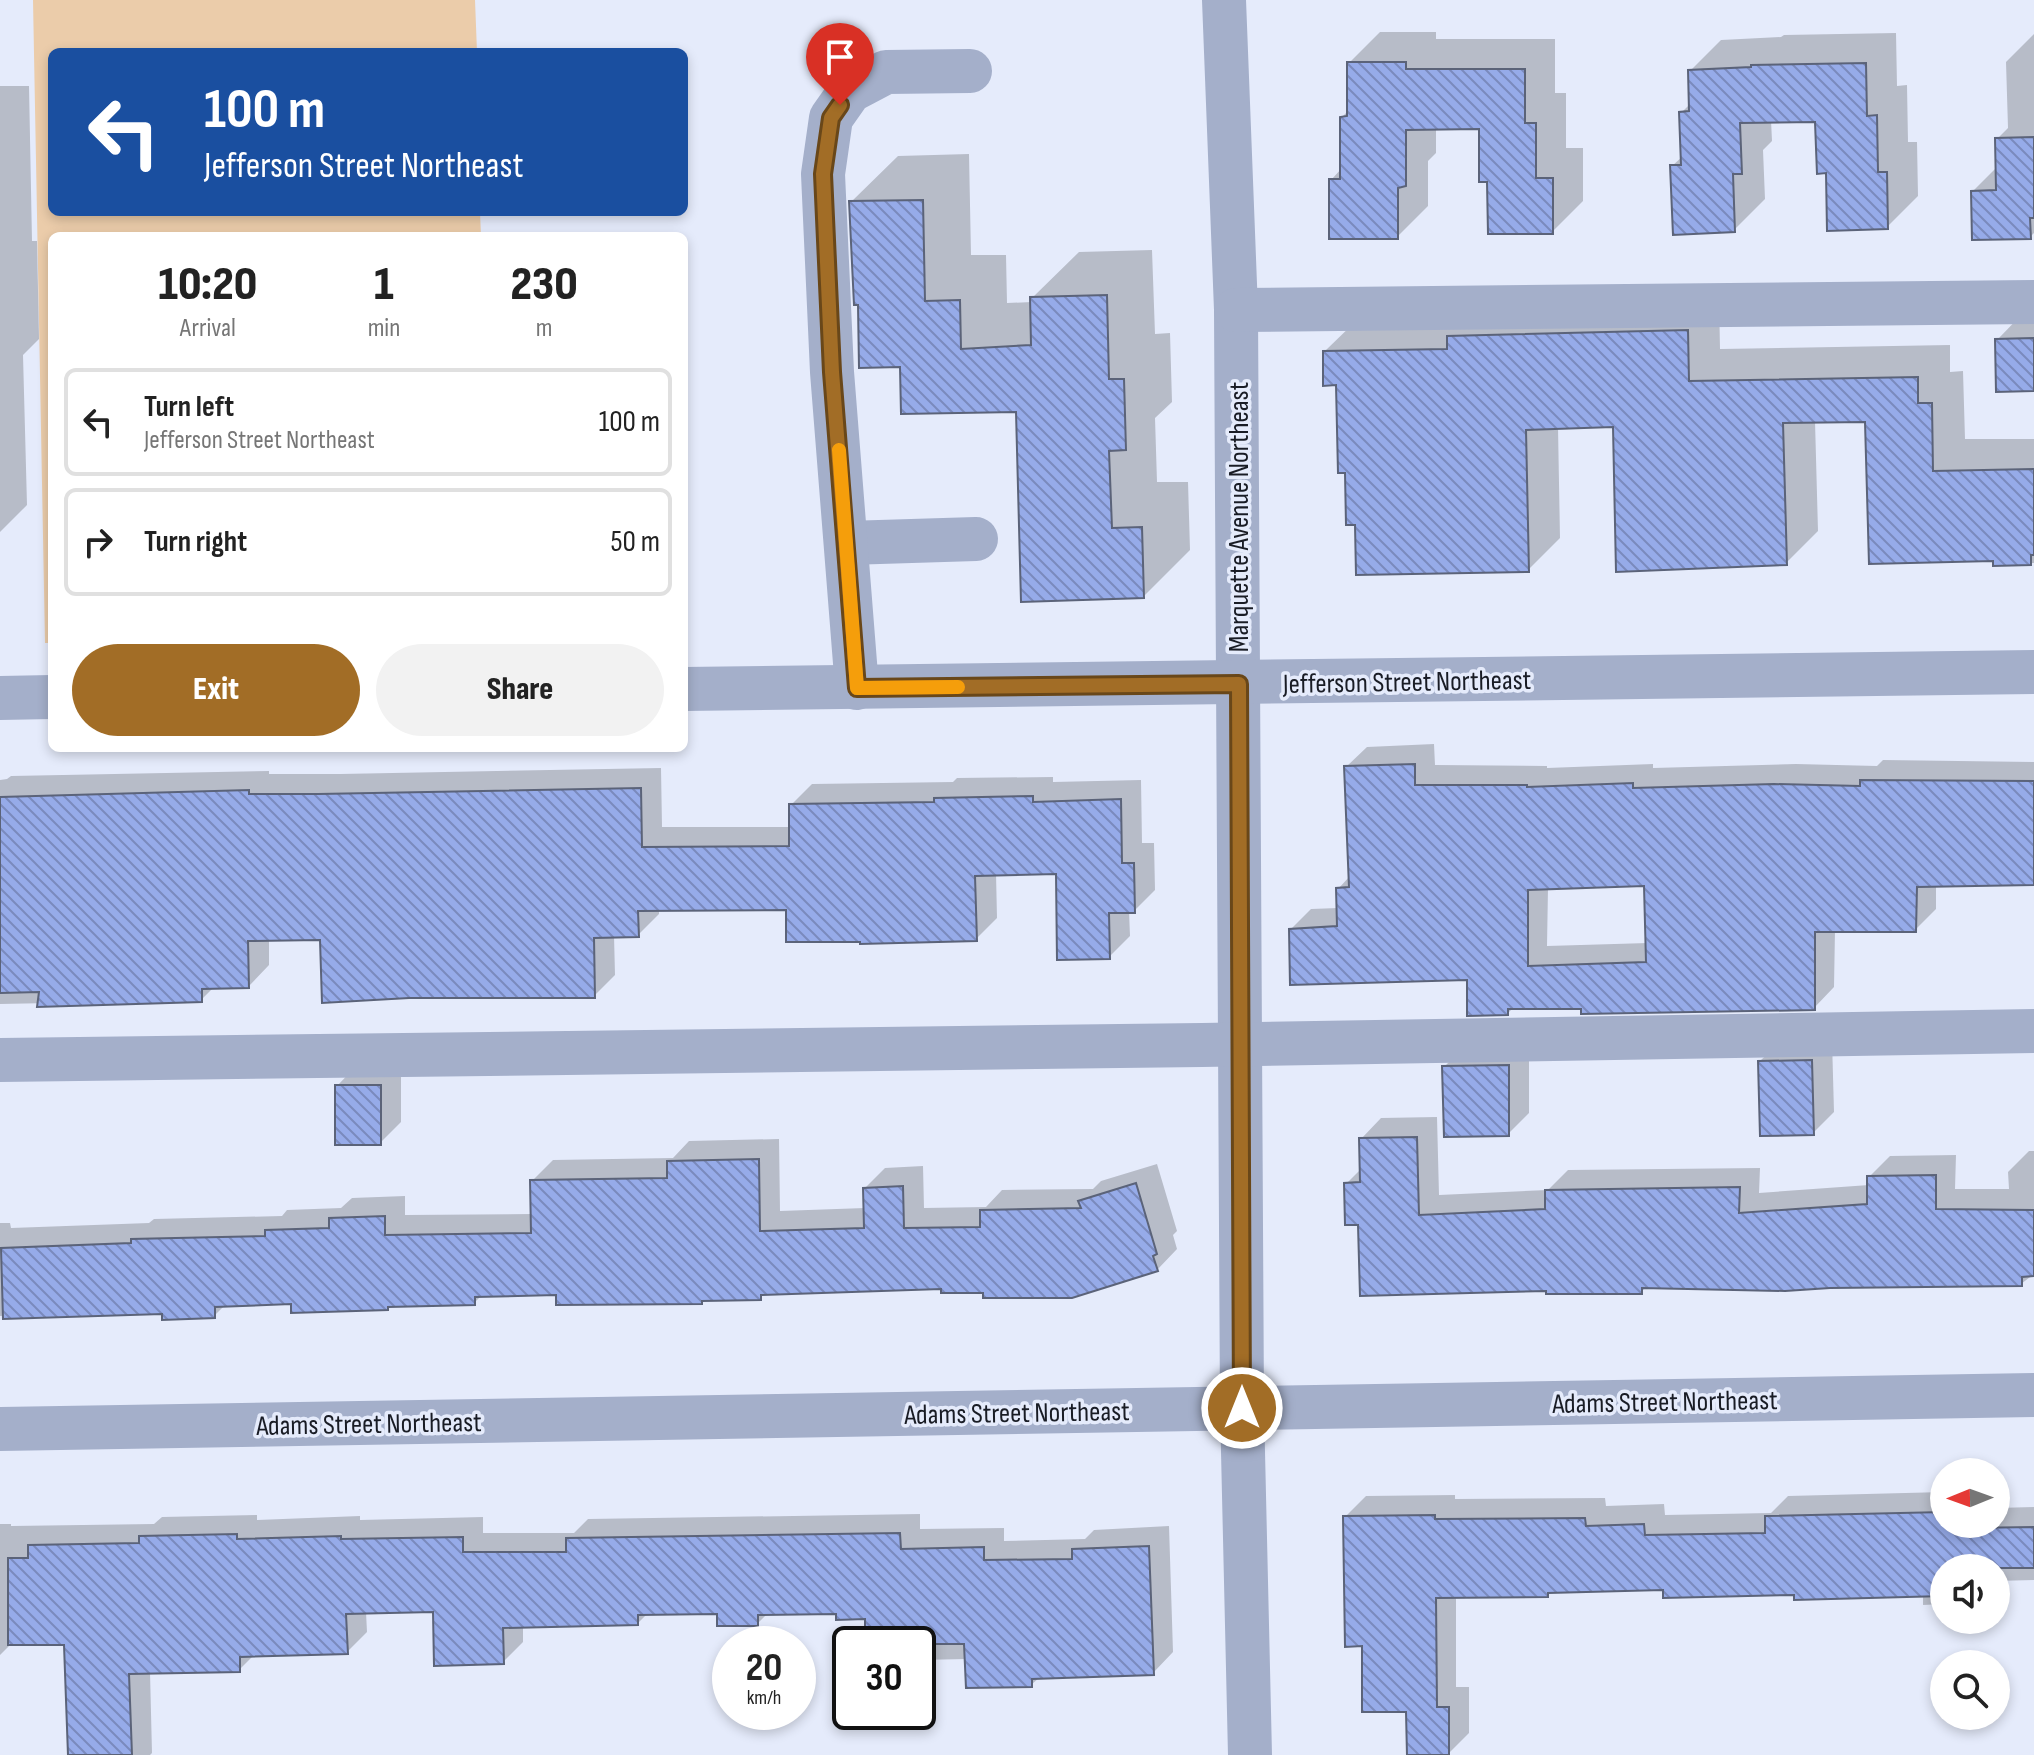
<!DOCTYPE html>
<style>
:root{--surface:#fff;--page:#f2f2f2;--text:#222;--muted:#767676;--line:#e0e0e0;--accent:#a26d26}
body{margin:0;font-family:"Sofia Sans Condensed",sans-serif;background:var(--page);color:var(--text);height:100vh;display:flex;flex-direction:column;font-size:30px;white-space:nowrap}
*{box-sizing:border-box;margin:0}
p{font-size:26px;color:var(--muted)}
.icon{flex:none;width:44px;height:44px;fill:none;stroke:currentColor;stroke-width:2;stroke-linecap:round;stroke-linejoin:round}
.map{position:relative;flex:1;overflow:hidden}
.side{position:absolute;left:48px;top:232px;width:640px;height:520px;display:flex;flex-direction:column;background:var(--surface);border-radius:12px;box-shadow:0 4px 12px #0003}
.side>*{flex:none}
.top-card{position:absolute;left:48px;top:48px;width:640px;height:168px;border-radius:12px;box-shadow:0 4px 12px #0003;background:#1a4fa0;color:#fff;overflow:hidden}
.needle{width:52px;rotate:269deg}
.tools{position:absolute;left:1930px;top:1458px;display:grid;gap:16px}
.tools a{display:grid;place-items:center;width:80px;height:80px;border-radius:50%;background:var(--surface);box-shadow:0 4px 12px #0003;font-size:40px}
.speed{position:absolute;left:712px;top:1626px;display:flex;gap:16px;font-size:40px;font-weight:700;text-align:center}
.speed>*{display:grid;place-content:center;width:104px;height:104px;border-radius:50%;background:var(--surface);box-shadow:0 4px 12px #0003;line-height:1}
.speed small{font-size:20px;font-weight:400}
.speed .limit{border:4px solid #111;border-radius:12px;background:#fff;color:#111}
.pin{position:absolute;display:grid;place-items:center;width:68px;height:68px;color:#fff;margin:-82px -34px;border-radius:50% 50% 50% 0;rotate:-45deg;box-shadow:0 0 8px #0007}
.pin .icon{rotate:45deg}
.me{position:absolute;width:88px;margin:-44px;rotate:0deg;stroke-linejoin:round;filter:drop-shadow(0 0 6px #0008)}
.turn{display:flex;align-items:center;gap:28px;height:168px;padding:0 24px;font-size:36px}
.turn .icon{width:104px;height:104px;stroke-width:2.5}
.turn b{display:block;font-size:56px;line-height:68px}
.eta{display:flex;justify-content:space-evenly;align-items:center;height:136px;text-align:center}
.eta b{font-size:48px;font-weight:800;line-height:56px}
.button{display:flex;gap:16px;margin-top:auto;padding:16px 24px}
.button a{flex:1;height:92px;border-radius:48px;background:var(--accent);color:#fff;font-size:32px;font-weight:800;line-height:92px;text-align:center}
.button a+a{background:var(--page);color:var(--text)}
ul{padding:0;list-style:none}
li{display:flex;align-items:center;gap:24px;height:108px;margin:0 16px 12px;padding:0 8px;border:4px solid var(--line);border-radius:12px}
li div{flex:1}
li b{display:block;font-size:30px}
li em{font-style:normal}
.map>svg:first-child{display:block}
.green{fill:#ebccaa}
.shadow{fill:#0003;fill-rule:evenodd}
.building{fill:url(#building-back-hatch);stroke:#5b6379;stroke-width:2;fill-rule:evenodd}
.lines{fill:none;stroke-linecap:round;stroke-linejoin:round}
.minor{stroke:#a4afca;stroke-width:44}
.route-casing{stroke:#694719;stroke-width:20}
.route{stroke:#a26d26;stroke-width:14}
.slow{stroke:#f59e0b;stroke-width:14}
.labels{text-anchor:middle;stroke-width:7;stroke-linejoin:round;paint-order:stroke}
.street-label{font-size:28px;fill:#191c25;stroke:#e5ebfb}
</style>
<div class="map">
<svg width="2034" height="1755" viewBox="0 0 2034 1755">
<defs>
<pattern id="building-back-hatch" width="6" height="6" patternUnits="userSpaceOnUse" patternTransform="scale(2)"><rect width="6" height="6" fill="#96abe9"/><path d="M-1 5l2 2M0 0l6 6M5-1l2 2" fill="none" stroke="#7a8abd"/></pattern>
</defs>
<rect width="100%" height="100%" fill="#e5ebfb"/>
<polygon class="green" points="33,0 475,0 477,52 52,52 52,212 480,212 481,236 52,236 52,643 45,643"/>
<g class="shadow">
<polygon points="1380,32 1436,32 1436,39 1555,39 1555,93 1566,93 1566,148 1583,148 1583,201 1552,232 1489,180 1481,127 1436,127 1436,153 1428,161 1428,206 1397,237 1331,180 1342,168 1342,117 1349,110 1349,63"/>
<polygon points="1896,33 1897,86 1907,85 1908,142 1917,142 1918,196 1887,227 1827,171 1817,120 1771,120 1772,141 1763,150 1765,199 1734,230 1672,166 1683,156 1681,113 1691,103 1690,71 1721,40 1781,37 1784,35"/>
<polygon points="2034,34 2034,233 2030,237 1973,191 1997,167 1997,139 2008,128 2006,62"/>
<polygon points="0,86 29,86 32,241 37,241 39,339 23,355 27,505 0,532"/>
<polygon points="969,154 971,255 1006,255 1007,303 1032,302 1032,298 1079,252 1152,250 1155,334 1170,333 1172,402 1155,418 1157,482 1188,482 1190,550 1144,596 1018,410 902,365 860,303 851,202 898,156"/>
<polygon points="1719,299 1720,349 1950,345 1950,372 1963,371 1965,439 2034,439 2034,563 1995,564 1995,559 1867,420 1815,421 1818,531 1786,563 1615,425 1558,427 1560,538 1528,570 1357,523 1347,471 1338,383 1325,351 1358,319"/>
<polygon points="2029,307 2034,307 2034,389 1997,340"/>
<path d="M1434,744l1,21 112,1v2l106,-4v4l143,-4 81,2 6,-6 151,2v121l-98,2v24l-21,21h-80l-1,57 -20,21 -300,-1 -6,6 -39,-35 -178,-49 20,-20 27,-1v-19l12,-13 -4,-109 21,-20zM1646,884l2,59 -101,3 1,-58z"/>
<polygon points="661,768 662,827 791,827 791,805 812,784 953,782 957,778 1053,777 1053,782 1141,780 1142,843 1154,843 1155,890 1134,911 1129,911 1130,936 1109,957 1058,872 996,873 997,918 976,939 788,908 659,909 659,914 638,935 614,935 615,975 594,996 322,938 269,939 269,965 249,986 214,987 201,1000 0,1004 0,780 7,779 11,776 269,771 269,774 340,774"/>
<polygon points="1832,1040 1834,1112 1813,1133 1760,1061 1781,1041"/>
<polygon points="1529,1045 1529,1113 1508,1134 1444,1067 1465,1046"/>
<polygon points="357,1065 401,1065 401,1122 380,1143 337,1086"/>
<polygon points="1437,1117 1439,1195 1548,1190 1568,1170 1760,1168 1759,1193 1869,1185 1869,1177 1890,1156 1956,1155 1955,1189 2009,1189 2008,1172 2029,1151 2034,1151 2034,1274 2021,1284 1647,1286 1641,1292 1548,1289 1360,1223 1346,1184 1362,1168 1361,1139 1381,1118"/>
<polygon points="779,1139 780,1211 865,1208 865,1188 885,1168 923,1166 924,1208 986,1207 1002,1190 1093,1189 1101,1181 1157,1164 1177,1231 1173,1235 1177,1249 1157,1270 985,1291 943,1287 765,1293 760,1298 704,1299 702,1302 558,1293 483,1294 474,1303 293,1301 226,1304 214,1316 164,1312 0,1316 0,1223 10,1223 11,1228 149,1223 154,1219 282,1216 287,1210 341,1208 352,1198 405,1196 405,1215 532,1214 532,1181 553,1160 673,1158 689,1141"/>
<polygon points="1944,1492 1944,1524 1996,1524 1996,1508 2034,1507 2034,1580 1996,1581 1996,1568 1944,1568 1944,1604 1923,1605 1923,1594 1665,1588 1551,1591 1547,1595 1456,1596 1456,1687 1469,1687 1469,1733 1448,1754 1408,1710 1364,1644 1345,1517 1366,1496 1455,1495 1455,1499 1605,1498 1606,1506 1664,1504 1665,1515 1771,1513 1788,1496"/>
<polygon points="920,1514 920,1529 1004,1528 1004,1541 1085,1539 1094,1530 1169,1526 1173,1652 1153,1673 1040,1677 1031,1685 967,1659 918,1660 918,1644 867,1644 867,1617 838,1612 768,1613 757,1624 719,1612 648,1613 638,1623 523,1625 523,1642 503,1662 435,1610 366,1612 367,1632 347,1652 255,1654 239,1670 150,1672 152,1753 150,1755 70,1755 66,1643 12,1643 0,1655 0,1524 11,1524 11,1526 154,1524 162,1517 257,1515 257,1520 360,1516 360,1520 483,1517 483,1533 574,1533 588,1519"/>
</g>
<g class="building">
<polygon points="1347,62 1406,62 1406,69 1525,69 1525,123 1536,123 1536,178 1553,178 1553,234 1488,234 1487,182 1479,182 1479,129 1406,130 1406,186 1398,188 1398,239 1329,239 1329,179 1340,179 1340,117 1347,116"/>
<polygon points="1866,63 1867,116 1877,115 1878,172 1887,172 1888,229 1827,231 1826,173 1817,174 1815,122 1740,123 1742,174 1733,174 1735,232 1673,235 1670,165 1681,165 1679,112 1689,111 1688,70 1751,67 1751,65"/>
<polygon points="2034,137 2034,218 2030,218 2031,239 1972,240 1971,191 1996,190 1995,138"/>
<polygon points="923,200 925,301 960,300 961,349 1031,345 1030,297 1107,295 1109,379 1124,379 1126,450 1109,451 1112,528 1142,527 1144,598 1021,602 1016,412 901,414 900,367 859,368 858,305 854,305 849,201"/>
<polygon points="1688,330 1689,381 1918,377 1918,403 1932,403 1933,471 2034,469 2034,555 2031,555 2031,565 1993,566 1993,561 1869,564 1865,422 1783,423 1787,565 1616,572 1613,427 1526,430 1529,572 1356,575 1355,525 1346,525 1345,473 1338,473 1336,385 1323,386 1323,351 1447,349 1447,336"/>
<polygon points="2034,338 2034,391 1996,392 1995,339"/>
<path d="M1415,764v21h112v2l106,-4v5l141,-4 86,2v-6l174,1v104l-117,2 -1,45h-101v78l-234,4v-5h-73v6l-41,1v-36l-177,5 -1,-56 48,-3 -1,-38 13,-1 -5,-121zM1644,886l2,76 -118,4v-76z"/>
<polygon points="641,788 642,847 789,846 789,804 934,802 934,798 1033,796 1033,802 1121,799 1122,863 1134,863 1135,913 1109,913 1110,959 1057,960 1056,874 975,876 977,941 860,944 860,942 786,942 786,910 638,911 639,937 594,938 595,998 409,998 322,1003 320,940 248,941 249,988 202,989 202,1002 37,1007 39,992 0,993 0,797 249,790 249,794 318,794"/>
<polygon points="1812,1060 1814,1135 1760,1136 1758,1061"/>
<polygon points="1509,1065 1509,1136 1444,1137 1442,1066"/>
<rect x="335" y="1085" width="46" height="60"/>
<polygon points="1417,1137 1419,1215 1545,1209 1545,1190 1740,1187 1739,1213 1867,1204 1867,1176 1936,1175 1936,1209 2034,1210 2034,1276 2022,1277 2022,1286 1830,1288 1785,1291 1642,1288 1642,1294 1546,1294 1546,1291 1360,1296 1358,1225 1345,1225 1344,1183 1360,1182 1359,1138"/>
<polygon points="759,1159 760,1231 864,1228 863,1188 903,1186 904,1228 980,1227 980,1210 1081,1208 1078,1201 1136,1183 1157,1254 1153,1256 1158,1271 1072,1298 983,1298 983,1293 941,1293 941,1289 761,1295 761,1300 702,1301 702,1304 556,1305 556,1295 475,1297 475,1305 388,1307 388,1310 291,1313 291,1304 215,1307 215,1318 162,1320 162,1314 3,1319 1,1248 131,1243 131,1239 265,1236 265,1230 329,1228 329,1218 385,1216 385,1235 531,1233 530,1180 667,1178 667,1161"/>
<polygon points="1944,1512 1944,1524 1966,1524 1966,1528 2034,1527 2034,1568 1944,1568 1944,1596 1794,1600 1794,1595 1663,1598 1663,1590 1548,1593 1548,1597 1436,1598 1437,1707 1449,1707 1449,1755 1407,1755 1406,1712 1362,1712 1362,1646 1345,1647 1343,1516 1435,1515 1435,1519 1585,1518 1586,1526 1644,1524 1645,1535 1765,1533 1765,1516"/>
<polygon points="900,1533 901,1549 984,1547 984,1560 1072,1559 1072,1549 1149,1546 1154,1675 1032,1679 1032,1687 966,1688 964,1644 865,1644 865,1619 836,1620 836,1614 758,1615 758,1626 717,1626 717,1614 638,1615 638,1625 503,1628 504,1664 434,1666 433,1612 346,1614 348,1654 240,1657 240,1672 129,1674 132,1755 68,1755 64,1645 8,1645 8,1558 28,1558 28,1545 139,1543 139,1536 237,1534 237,1539 341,1536 341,1539 463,1537 463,1552 566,1552 566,1538"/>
</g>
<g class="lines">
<g class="minor">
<polyline points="1224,0 1236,310 1242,1408 1250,1755"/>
<polyline points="1236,310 2034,302"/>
<polyline points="847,543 976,539"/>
<polyline points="857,688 832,372 823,174 831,118 850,91 886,72 970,71"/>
<polyline points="684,689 2034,672"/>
<polyline points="0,698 52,697"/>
<polyline points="0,1060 1202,1045 2034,1031"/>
<polyline points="0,1429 2034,1395"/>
</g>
</g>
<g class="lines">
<defs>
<polyline id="route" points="840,105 831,118 823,174 832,372 857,688 1239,684 1242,1408"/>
</defs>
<use href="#route" class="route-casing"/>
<use href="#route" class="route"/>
<polyline class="slow" points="839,450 857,688 958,687"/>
</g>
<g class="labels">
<g class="street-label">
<text transform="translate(1238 517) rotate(-90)" y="10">Marquette Avenue Northeast</text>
<text transform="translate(1407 681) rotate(-1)" y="10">Jefferson Street Northeast</text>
<text transform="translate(1665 1401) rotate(-1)" y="10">Adams Street Northeast</text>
<text transform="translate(1017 1412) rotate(-1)" y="10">Adams Street Northeast</text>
<text transform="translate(369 1423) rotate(-1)" y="10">Adams Street Northeast</text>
</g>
</g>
</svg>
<div class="tools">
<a><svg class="needle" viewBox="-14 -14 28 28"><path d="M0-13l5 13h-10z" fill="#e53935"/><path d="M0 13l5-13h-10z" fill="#767676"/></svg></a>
<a><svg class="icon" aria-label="sound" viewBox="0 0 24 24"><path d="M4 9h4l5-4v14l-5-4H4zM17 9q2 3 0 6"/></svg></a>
<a><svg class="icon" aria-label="search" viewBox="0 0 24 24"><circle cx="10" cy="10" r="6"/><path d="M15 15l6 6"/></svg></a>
</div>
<div class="speed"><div>20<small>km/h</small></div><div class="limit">30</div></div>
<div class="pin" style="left:840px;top:105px;background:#d93025"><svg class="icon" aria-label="arrive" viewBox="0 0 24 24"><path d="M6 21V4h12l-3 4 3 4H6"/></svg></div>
<svg class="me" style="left:1242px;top:1408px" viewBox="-20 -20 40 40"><circle r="17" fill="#a26d26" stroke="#fff" stroke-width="3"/><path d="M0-11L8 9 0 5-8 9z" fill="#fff"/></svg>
<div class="top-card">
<div class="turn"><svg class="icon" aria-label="left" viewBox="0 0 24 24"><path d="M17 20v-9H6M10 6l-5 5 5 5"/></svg><div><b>100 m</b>Jefferson Street Northeast</div></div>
</div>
<section class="side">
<div class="eta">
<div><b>10:20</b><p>Arrival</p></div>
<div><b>1</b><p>min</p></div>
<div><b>230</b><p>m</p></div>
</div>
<ul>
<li><svg class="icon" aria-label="left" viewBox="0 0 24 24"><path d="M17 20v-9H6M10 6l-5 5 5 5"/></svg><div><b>Turn left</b><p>Jefferson Street Northeast</p></div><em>100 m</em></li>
<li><svg class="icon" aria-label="right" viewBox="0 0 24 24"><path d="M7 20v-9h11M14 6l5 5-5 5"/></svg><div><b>Turn right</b></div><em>50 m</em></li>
</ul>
<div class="button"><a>Exit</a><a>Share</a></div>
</section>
</div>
